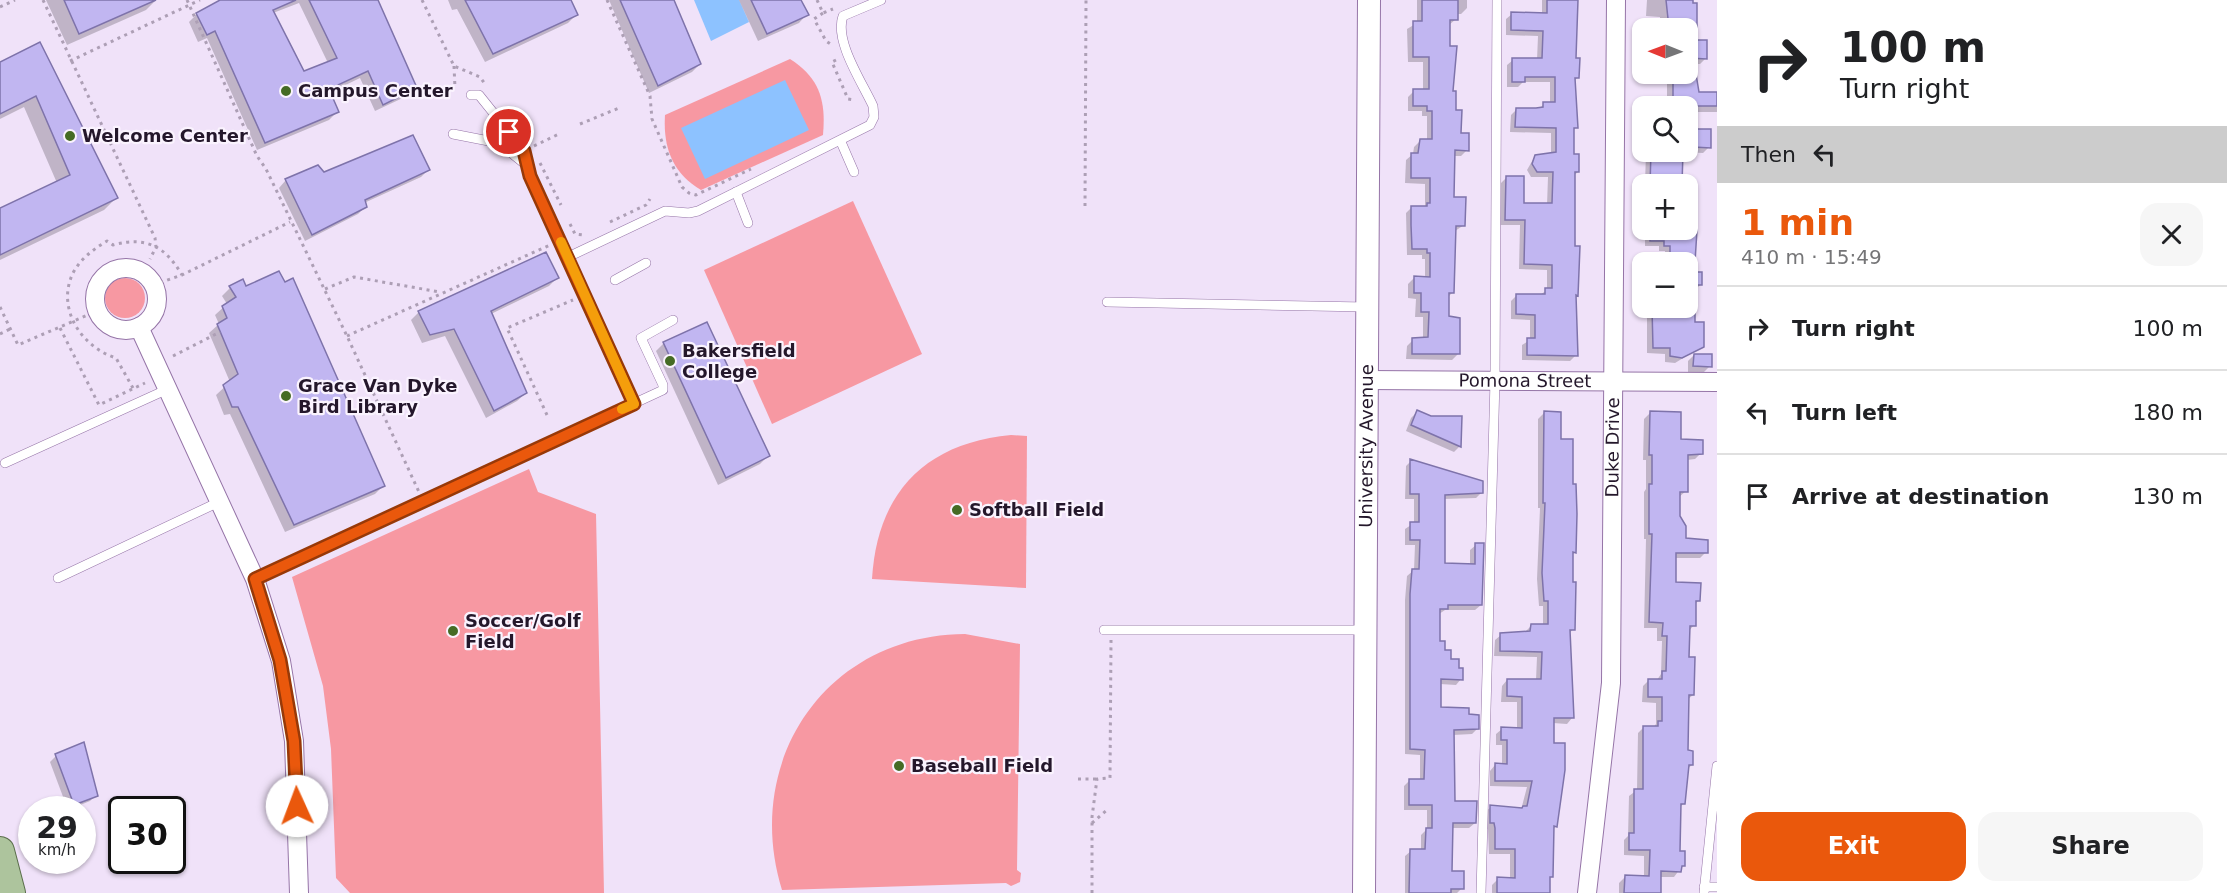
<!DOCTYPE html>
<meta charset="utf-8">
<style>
:root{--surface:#fff;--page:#f6f6f6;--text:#202124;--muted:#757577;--line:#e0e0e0;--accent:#ea580c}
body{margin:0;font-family:"DejaVu Sans",sans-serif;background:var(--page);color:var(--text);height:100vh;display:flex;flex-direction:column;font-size:22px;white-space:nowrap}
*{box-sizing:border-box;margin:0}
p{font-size:20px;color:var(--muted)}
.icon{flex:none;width:33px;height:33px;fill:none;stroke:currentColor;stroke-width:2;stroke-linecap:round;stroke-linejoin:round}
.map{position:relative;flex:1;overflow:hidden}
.sheet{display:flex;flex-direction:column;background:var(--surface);width:510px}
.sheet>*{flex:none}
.hud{background:#fff;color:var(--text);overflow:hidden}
.needle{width:39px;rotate:271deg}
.fabs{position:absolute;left:1632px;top:18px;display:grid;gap:12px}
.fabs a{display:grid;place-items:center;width:66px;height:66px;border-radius:12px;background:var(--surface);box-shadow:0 2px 4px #0004;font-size:30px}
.speed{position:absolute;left:18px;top:796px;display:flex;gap:12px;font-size:30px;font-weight:700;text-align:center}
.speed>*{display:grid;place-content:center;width:78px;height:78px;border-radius:50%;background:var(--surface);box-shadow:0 2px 4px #0004;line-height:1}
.speed small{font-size:15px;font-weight:400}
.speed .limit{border:3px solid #111;border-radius:9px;background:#fff;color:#111}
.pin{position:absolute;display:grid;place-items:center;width:51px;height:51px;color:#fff;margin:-26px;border:3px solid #fff;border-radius:50%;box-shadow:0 2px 6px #0007}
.me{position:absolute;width:66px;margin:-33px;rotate:358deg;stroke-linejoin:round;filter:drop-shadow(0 0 4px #0008)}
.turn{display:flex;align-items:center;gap:21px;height:126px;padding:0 24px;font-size:27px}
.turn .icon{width:78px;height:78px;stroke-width:2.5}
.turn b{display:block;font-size:42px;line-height:51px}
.then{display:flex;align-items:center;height:57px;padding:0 24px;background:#0003;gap:12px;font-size:22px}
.round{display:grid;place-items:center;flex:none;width:63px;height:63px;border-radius:18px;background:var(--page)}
.headline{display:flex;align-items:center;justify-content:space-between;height:102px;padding:0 24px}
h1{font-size:36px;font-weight:600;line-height:45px;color:var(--accent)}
.action{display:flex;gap:12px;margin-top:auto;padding:12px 24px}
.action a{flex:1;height:69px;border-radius:18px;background:var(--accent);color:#fff;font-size:24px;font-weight:600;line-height:69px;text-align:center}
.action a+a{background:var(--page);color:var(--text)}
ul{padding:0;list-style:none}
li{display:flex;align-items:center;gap:18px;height:84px;padding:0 24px;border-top:2px solid var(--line)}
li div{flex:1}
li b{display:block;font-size:22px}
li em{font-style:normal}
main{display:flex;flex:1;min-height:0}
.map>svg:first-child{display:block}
.green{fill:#f798a2}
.water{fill:#8dc2ff}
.shadow{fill:#0003;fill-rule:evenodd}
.building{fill:#c1b6f1;stroke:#7e73aa;stroke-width:1.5}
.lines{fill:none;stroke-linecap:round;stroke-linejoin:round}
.service-casing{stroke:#9574a7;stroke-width:10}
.minor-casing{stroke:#9574a7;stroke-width:20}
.tertiary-casing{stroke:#9574a7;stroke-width:24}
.primary-casing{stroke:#5a6d4b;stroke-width:30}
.path{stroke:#ad9fb5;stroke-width:3;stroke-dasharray:3 4.5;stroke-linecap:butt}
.service{stroke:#fff;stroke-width:9}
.minor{stroke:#fff;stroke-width:18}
.tertiary{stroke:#fff;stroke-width:22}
.primary{stroke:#adc49d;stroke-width:28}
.route-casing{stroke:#983908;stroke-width:15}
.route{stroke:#ea580c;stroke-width:10}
.slow{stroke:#f59e0b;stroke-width:10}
.poi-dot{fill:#456b25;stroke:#faf3fe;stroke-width:2}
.labels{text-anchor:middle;stroke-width:4.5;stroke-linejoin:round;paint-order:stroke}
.poi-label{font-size:18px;font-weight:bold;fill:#24172b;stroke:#faf3fe;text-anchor:start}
.street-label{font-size:18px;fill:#24172b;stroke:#faf3fe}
</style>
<main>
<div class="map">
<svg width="1717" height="893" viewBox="0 0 1717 893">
<rect width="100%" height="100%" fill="#f0e2f9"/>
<g class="green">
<path d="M790,59c30,19 36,42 33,76l-122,55c-29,-17 -38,-43 -36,-75z"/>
<polygon points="853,201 922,354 772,424 704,270"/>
<circle cx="125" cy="298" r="20"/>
<path d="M1011,435l16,1 -1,152 -154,-9c5,-86 53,-136 139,-144z"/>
<polygon points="529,469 538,492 596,514 604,893 350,893 336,878 331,749 323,686 292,577"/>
<path d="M965,634l55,10 -3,226 4,3 -1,9 -9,4 -5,-3 -224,7c-40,-129 44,-255 183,-256z"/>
</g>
<g class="water">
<polygon points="694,0 739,0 749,22 711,41"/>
<polygon points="785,80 809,130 705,179 681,128"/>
</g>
<g class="shadow">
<polygon points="46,0 156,0 146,10 67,45"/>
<path d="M223,0h153l39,88 -8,8 -32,15 -15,-33 -31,15 8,19 -8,8 -72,30 -50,-112 -9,4 -9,-20 8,-8zM299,3l29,60 -25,10 -30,-60z"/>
<polygon points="448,0 569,0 576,15 568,23 485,62 457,9 452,10"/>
<polygon points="609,0 672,0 700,64 692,72 649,93"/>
<polygon points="739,0 800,0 807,14 799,23 758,41"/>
<polygon points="1417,0 1467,0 1467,8 1461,14 1456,14 1456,19 1449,25 1452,93 1460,135 1467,150 1461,156 1454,156 1453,199 1464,225 1455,231 1452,293 1448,297 1447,317 1458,354 1452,360 1406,359 1407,346 1413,340 1423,339 1423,317 1415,317 1416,299 1408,298 1408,284 1414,278 1425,278 1425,259 1422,259 1422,255 1407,255 1406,213 1412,207 1425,207 1425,184 1405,183 1406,160 1413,154 1414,147 1420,141 1427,141 1427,116 1422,116 1422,111 1408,111 1408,97 1414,91 1423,91 1423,62 1408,62 1407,29 1417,23"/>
<polygon points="1542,0 1575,0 1574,60 1578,77 1573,82 1576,127 1573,131 1572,155 1578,172 1573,176 1577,295 1575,297 1576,355 1570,361 1522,360 1522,345 1530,340 1530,320 1511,319 1511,301 1517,295 1540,295 1547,290 1547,270 1519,269 1520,225 1500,225 1501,183 1506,178 1522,204 1547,205 1548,177 1531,177 1527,170 1535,156 1551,154 1551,133 1510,132 1511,115 1516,110 1538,110 1544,104 1550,104 1550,82 1523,82 1518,87 1507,87 1507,65 1513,60 1537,60 1538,36 1506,35 1506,19 1512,14 1542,14"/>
<polygon points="1647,0 1692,0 1691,5 1696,5 1695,42 1706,58 1700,64 1695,64 1695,86 1698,93 1717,94 1717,112 1688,112 1688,106 1667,106 1667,74 1688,74 1688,28 1664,28 1664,19 1660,19 1660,17 1646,16"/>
<polygon points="40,44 116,198 104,210 0,260 0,210 57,183 24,107 0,119 0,63"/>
<polygon points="1688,130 1710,131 1709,147 1703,153 1681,152 1680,179 1696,181 1693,274 1700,285 1695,290 1693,324 1703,346 1675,363 1665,362 1665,354 1647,353 1647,308 1688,308 1688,262 1665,262 1665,251 1659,251 1659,246 1645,246 1645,231 1688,230 1688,184 1645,184 1646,152 1688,152"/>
<polygon points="428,170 421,177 364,203 365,207 358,214 305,241 279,188 286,180 323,174"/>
<polygon points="557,278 549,286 491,314 526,393 517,401 486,418 445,336 422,343 411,320 419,312"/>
<polygon points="230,288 383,486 375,494 285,532 230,414 224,415 216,395 230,382 209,333 219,324 215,315 227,304 222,296"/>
<polygon points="664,343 768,456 760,464 718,485 656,351"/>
<polygon points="1694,355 1710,366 1704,372 1688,372 1688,361"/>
<polygon points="1417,412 1431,417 1460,446 1454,452 1406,431 1411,418"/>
<polygon points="1544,413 1559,440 1575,552 1571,555 1573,629 1569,634 1572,718 1567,724 1553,723 1556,826 1552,830 1549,893 1492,893 1492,885 1498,879 1510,879 1510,854 1489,854 1488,829 1485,829 1485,812 1491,807 1521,810 1527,787 1490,786 1490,771 1495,765 1502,765 1502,745 1496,745 1496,734 1502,729 1517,729 1517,702 1501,702 1502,686 1507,680 1536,680 1537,657 1494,656 1495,640 1501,635 1525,632 1531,626 1543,626 1543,606 1539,606 1537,579 1540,508 1538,508 1538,419"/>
<polygon points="1650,413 1679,441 1701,453 1695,459 1687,460 1686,491 1679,497 1678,516 1684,539 1706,552 1700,558 1674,558 1674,583 1699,600 1695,604 1694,625 1688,632 1688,658 1693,695 1687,700 1687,751 1692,765 1687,769 1683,804 1680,807 1679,852 1683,865 1674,877 1660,877 1660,893 1619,893 1619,883 1625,877 1644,877 1644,856 1624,855 1624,840 1628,836 1629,796 1637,790 1638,733 1644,727 1653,728 1656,724 1656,703 1642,702 1643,686 1649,680 1657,680 1661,674 1662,641 1657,641 1657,628 1644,628 1646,539 1644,539 1644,492 1646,489 1646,460 1643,460 1644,419"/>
<polygon points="1411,461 1482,492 1476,498 1444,499 1444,565 1470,565 1470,550 1476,545 1481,605 1475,610 1445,610 1439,614 1438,642 1461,679 1456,685 1440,684 1439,709 1467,716 1477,729 1472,734 1453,735 1453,803 1475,823 1469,828 1451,828 1450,873 1462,888 1457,893 1405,893 1405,856 1411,851 1421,851 1421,835 1427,829 1427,810 1404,810 1404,786 1410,780 1420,780 1420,755 1405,754 1405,600 1407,576 1414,570 1415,545 1405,545 1405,529 1414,523 1414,499 1405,499 1406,466"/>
<polygon points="56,756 96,795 90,801 68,810 50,762"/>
</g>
<g class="building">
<polygon points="64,0 156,0 79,34"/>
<polygon points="220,0 296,0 273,10 304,71 337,58 309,0 378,0 417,88 383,105 368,71 329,89 339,112 265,143 215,31 207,35 196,13"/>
<polygon points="465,0 571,0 578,15 493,54"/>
<polygon points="620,0 674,0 701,64 658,86"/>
<polygon points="751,0 801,0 809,15 767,34"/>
<polygon points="1422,0 1458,0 1458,20 1450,20 1450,46 1457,46 1453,91 1456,91 1456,110 1462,110 1461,133 1469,133 1469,151 1455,150 1454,197 1466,197 1465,226 1456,226 1454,293 1449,293 1449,316 1460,318 1460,354 1412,354 1412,338 1428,337 1429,312 1421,312 1421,293 1414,293 1414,276 1430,277 1430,253 1427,253 1427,249 1412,249 1411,225 1411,206 1427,206 1427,203 1430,203 1430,178 1411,178 1411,153 1418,153 1420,139 1432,139 1432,111 1427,111 1427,106 1413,106 1413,89 1429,89 1429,57 1413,57 1413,21 1422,21"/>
<polygon points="1547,0 1578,0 1576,58 1580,58 1579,78 1575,78 1578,128 1574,128 1574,154 1579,154 1579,172 1575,172 1575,246 1580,246 1578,296 1576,295 1578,356 1527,355 1527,338 1535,338 1535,315 1516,314 1516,294 1545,294 1545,288 1552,288 1552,265 1524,264 1525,220 1505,220 1506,176 1524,176 1524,203 1552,203 1553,172 1537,172 1532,164 1535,155 1556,152 1556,128 1515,127 1516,108 1536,108 1543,107 1543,102 1555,102 1555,77 1525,77 1525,82 1512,82 1512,58 1542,58 1543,31 1511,30 1511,12 1547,13"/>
<polygon points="1666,0 1693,0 1693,3 1697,3 1697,28 1669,28"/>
<polygon points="1688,40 1707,40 1707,59 1688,58"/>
<polygon points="40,42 118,198 0,255 0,208 70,175 36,96 0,114 0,62"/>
<polygon points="1673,74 1696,74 1699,92 1717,92 1717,106 1673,106"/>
<polygon points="1694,129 1711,129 1711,148 1693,147"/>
<polygon points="413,135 430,170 365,200 367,207 312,235 285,179 318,165 324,172"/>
<polygon points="1651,152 1683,152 1682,184 1650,184"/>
<polygon points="1650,230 1697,230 1695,262 1670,262 1670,246 1664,246 1664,241 1650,241"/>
<polygon points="546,252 559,278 491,311 527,393 494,411 454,329 430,335 418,311"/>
<polygon points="279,271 285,282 293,278 385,486 294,525 238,407 232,407 223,385 238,374 217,324 227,318 222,306 236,297 229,286 243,279 246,286"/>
<rect x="1688" y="272" width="14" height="13"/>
<polygon points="1652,308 1695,308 1695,322 1704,322 1704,347 1682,358 1670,356 1670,348 1653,348"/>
<polygon points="707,322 770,456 726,478 663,342"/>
<polygon points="1694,354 1712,354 1712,367 1693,366"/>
<polygon points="1417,410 1431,416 1462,416 1461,447 1411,425"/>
<polygon points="1544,411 1561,412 1561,439 1573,439 1573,484 1576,484 1577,514 1576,553 1573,552 1573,582 1576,582 1575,630 1570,630 1574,718 1554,718 1554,743 1565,743 1565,770 1557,827 1554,826 1553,877 1550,877 1550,893 1497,893 1497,877 1515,878 1515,849 1495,849 1495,828 1494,823 1490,823 1490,805 1522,808 1523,806 1527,806 1532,781 1495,781 1495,763 1507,764 1507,740 1501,740 1501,727 1522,728 1522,697 1507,696 1507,679 1541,679 1542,652 1500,651 1500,633 1530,631 1531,624 1548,624 1548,601 1544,601 1542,573 1545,503 1543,503"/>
<polygon points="1650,411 1681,412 1681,439 1703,440 1703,454 1688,455 1688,492 1680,492 1680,516 1686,526 1686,538 1708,540 1708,553 1676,553 1676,582 1701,583 1700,601 1696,601 1696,626 1690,626 1689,657 1695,657 1694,695 1689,695 1688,750 1693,751 1693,765 1689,765 1685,804 1681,804 1680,851 1685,851 1685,866 1682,866 1681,872 1661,871 1661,893 1624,893 1625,875 1649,876 1650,850 1629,850 1629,833 1634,833 1634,789 1643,789 1643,726 1658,726 1658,721 1662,721 1662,697 1648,697 1648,679 1662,679 1662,671 1666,671 1667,636 1662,636 1663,623 1649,622 1652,534 1649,534 1649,484 1652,484 1652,455 1649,455"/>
<polygon points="1410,459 1483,481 1483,493 1445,495 1445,563 1475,564 1475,543 1484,543 1482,605 1448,605 1448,609 1440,609 1440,641 1445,641 1445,650 1451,650 1451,659 1459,659 1459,668 1463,668 1463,680 1441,679 1441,707 1469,708 1469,714 1479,715 1479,729 1454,730 1455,801 1477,801 1476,823 1453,823 1452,871 1464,871 1464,889 1451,889 1451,893 1409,893 1410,849 1425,849 1426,828 1432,828 1432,805 1409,805 1409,779 1424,779 1425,750 1410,749 1410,594 1412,569 1419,569 1420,540 1410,540 1410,522 1419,522 1419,494 1410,494"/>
<polygon points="84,742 98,796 74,805 55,754"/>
</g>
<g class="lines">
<defs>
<g id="service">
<polyline points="471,95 479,95 524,151 530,175 634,404"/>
<polyline points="453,134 499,143 525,164"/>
<polyline points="841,142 854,172"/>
<polyline points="736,192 748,223"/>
<path d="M568,257l97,-46 24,2 9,-2 172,-86 4,-8 -1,-11c-11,-24 -39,-65 -30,-90l38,-16"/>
<polyline points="615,280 646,263"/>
<polyline points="1107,302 1366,307"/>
<polyline points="5,463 168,389"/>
<polyline points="58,578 221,501"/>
<polyline points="255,579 663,390 663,385 641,338 673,320"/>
<polyline points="1104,630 1366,630"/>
<polyline points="1704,887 1717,887"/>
<polyline points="1481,893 1495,380 1497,0"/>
<polyline points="1704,893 1717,766"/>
</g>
<g id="minor">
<circle cx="126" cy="299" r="31"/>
<polyline points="139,327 255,579 281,661 294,741 299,893"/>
<path id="s1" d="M1367,380l350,2"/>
<path id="s2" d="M1587,893l24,-210 5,-683"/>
</g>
<g id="tertiary">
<path id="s3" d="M1364,893l5,-893"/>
</g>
<polyline id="primary" points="0,851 11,893"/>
</defs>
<use href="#service" class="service-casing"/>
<use href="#minor" class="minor-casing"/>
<use href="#tertiary" class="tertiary-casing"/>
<use href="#primary" class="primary-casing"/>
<g class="path">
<polyline points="43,0 155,238 156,247 150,259"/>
<polyline points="187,0 257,156 266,169 347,336 419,492"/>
<polyline points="422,0 454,66 480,77 485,84"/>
<polyline points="607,0 650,96 652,119 682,187 689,193 696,195 751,169"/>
<polyline points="817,0 823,13 833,9"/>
<polyline points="0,7 15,0"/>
<polyline points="823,13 814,19 826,41 832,45"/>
<polyline points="836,60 832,62 848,99 855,100"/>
<polyline points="70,61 200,0"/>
<polyline points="454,66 455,88"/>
<polyline points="580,124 619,108"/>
<polyline points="534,146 561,133"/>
<polyline points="540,163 561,205"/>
<polyline points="1085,206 1086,0"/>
<polyline points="610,222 646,205 650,199"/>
<polyline points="570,224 575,234 583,235"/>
<polyline points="153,285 182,275 290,222"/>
<polyline points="325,289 354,277 440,292"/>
<polyline points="0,307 18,345 97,311"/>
<polyline points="60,328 99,405 145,383"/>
<polyline points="0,334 10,329"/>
<polyline points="347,336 550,245"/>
<polyline points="173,356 220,332"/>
<path d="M133,388l-17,-30c-35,-11 -60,-50 -43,-85 8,-15 21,-24 34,-32l6,4c33,-9 52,1 69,30"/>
<polyline points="547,415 507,328 573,300"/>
<polyline points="1078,779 1097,779"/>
<polyline points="1092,823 1107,810"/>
<polyline points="1092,893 1092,817 1097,779 1110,778 1111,640"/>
</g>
<use href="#service" class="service"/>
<use href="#minor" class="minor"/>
<use href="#tertiary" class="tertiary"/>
<use href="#primary" class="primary"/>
</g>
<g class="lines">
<defs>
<polyline id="route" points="297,806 294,741 280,660 255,579 634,404 530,176 524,151 509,132"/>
</defs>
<use href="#route" class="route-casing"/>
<use href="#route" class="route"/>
<polyline class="slow" points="561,242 634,404 622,409"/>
</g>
<g class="poi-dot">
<circle cx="286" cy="91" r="6"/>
<circle cx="70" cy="136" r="6"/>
<circle cx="670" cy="361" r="6"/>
<circle cx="286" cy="396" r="6"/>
<circle cx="957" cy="510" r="6"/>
<circle cx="453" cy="631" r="6"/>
<circle cx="899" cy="766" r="6"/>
</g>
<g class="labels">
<g class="poi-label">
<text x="298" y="97">Campus Center</text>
<text x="82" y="142">Welcome Center</text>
<text x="682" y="357">Bakersfield<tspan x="682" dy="21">College</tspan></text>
<text x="298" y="392">Grace Van Dyke<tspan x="298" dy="21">Bird Library</tspan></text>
<text x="969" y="516">Softball Field</text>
<text x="465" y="627">Soccer/Golf<tspan x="465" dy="21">Field</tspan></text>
<text x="911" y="772">Baseball Field</text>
</g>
<g class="street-label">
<text dy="6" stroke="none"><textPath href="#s1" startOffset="158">Pomona Street</textPath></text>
<text dy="6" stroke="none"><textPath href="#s3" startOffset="447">University Avenue</textPath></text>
<text dy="6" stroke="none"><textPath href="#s2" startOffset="447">Duke Drive</textPath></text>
</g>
</g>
</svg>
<div class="fabs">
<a><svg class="needle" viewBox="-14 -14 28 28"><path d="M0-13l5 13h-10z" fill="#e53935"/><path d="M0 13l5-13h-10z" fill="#757577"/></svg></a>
<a><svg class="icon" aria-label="search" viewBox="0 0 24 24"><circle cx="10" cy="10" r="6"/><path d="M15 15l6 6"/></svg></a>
<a>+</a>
<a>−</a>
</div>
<div class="speed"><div>29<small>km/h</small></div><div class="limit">30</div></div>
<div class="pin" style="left:509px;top:132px;background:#d93025"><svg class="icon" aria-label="arrive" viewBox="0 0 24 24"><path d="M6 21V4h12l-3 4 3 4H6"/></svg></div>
<svg class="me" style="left:297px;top:806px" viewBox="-20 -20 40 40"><circle r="19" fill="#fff"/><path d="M0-13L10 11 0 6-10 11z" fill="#ea580c"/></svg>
</div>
<section class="sheet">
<div class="hud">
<div class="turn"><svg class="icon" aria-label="right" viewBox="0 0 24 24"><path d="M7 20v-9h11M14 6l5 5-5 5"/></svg><div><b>100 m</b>Turn right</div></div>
<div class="then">Then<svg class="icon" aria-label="left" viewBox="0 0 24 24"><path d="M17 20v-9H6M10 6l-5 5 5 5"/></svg></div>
</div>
<div class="headline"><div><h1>1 min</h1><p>410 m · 15:49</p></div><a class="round"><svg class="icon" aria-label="close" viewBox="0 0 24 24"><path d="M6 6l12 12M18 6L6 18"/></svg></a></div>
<ul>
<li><svg class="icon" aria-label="right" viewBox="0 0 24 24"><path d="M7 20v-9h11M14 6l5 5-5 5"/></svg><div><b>Turn right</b></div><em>100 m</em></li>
<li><svg class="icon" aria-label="left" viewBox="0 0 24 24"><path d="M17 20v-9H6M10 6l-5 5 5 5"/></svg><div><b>Turn left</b></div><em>180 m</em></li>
<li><svg class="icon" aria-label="arrive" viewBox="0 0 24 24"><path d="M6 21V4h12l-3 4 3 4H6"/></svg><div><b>Arrive at destination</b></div><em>130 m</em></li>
</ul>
<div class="action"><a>Exit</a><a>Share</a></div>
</section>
</main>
